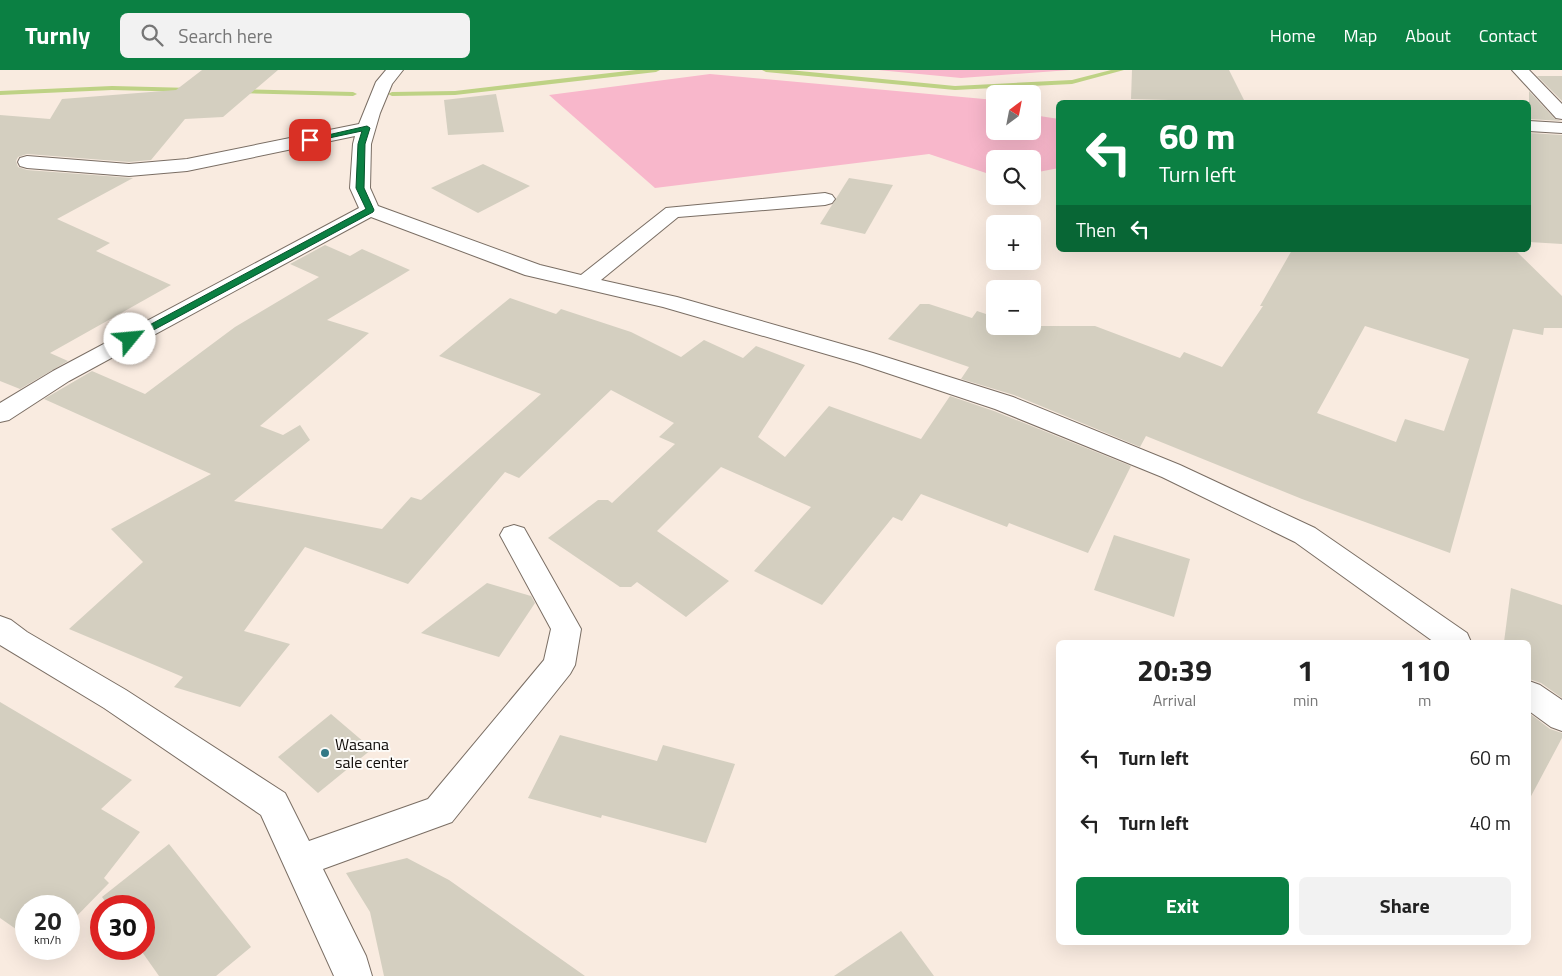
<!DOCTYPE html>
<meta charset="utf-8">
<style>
:root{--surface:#fff;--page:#f2f2f2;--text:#222;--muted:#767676;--accent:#0b8043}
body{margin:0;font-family:"Titillium Web",sans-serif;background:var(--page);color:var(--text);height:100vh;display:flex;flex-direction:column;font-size:19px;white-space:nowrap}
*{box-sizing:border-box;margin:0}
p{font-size:16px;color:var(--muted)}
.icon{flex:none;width:28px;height:28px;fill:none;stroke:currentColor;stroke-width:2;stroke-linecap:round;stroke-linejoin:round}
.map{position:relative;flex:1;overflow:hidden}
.details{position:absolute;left:1056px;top:570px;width:475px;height:305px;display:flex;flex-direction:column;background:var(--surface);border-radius:8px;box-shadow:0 5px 20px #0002}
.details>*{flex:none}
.top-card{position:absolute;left:1056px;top:30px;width:475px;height:152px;border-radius:8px;box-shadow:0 5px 20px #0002;background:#0b8043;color:#fff;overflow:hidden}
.needle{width:32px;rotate:32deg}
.tools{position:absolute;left:986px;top:15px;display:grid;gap:10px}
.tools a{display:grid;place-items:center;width:55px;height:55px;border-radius:8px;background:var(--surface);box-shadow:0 5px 20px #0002;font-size:25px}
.speed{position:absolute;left:15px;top:825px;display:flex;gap:10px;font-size:25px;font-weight:700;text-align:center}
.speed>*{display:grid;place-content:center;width:65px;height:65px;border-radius:50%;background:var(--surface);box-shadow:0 5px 20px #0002;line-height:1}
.speed small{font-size:12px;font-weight:400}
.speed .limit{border:8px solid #d22;background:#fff;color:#111}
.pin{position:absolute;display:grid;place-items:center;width:42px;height:42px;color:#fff;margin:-21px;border-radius:10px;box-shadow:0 2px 8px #0006}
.me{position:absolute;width:55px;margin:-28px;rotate:62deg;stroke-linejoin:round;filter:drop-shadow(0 0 4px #0008)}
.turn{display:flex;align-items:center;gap:18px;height:105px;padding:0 20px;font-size:22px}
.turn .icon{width:65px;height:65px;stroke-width:2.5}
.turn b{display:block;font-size:35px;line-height:42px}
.then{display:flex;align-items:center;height:48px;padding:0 20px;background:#0003;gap:10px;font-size:19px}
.eta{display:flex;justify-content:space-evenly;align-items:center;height:85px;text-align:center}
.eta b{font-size:30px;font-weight:700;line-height:35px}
.action{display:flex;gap:10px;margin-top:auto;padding:10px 20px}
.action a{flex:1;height:58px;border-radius:8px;background:var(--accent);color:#fff;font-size:20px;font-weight:700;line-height:58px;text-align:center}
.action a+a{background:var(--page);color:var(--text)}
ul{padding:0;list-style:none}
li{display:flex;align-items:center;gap:15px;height:65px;padding:0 20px}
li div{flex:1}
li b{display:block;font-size:19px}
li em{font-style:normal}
header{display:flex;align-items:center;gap:30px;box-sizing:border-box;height:70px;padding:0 25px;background:var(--accent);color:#fff}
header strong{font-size:24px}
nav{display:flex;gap:28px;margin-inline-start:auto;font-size:18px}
.search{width:350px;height:45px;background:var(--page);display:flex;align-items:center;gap:12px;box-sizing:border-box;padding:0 18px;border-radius:8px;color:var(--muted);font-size:19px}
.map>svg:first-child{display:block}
.green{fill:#f8b7cb}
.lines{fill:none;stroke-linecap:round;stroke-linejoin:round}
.stream{fill:#bed285;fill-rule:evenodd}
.building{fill:#d4cfc0;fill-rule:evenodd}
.minor-casing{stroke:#7a6e64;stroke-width:2}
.minor{fill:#fff;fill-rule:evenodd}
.route{fill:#0b8043;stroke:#07532c}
.poi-dot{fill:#327885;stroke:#fdfbf8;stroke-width:2}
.labels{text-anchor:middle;stroke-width:4;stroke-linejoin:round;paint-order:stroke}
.near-poi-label{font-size:16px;fill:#0f0b08;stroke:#fdfbf8;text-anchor:start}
</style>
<header>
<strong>Turnly</strong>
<div class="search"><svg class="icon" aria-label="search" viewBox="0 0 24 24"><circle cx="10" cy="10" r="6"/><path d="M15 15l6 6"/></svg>Search here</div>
<nav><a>Home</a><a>Map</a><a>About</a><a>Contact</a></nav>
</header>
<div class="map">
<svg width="1562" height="906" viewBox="0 0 1562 906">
<rect width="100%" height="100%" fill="#f9ebe0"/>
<g class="green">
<polygon points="878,0 1070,0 961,8"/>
<polygon points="710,4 995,30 995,61 1032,61 1033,45 1059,49 1059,98 1033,103 1032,89 995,89 995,106 929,84 655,118 549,25"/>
</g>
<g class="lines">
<g class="stream">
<polygon points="636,0 660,0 656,2 455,25 392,26 388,24 392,22 455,21"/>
<polygon points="762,0 789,0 955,16 1072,10 1111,0 1124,0 1072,14 955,20 766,2"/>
<polygon points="112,16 192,18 196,20 192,22 112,20 0,25 0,21"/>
<polygon points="234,19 353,22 357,24 353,26 237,23 234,23"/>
</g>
</g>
<g class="building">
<polygon points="202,0 278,0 223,47 185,49 151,90 129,92 27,84 18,87 16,91 18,97 27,100 133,108 57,149 110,173 96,181 171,215 50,283 68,291 20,319 0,311 0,45 50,49 62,29 176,20"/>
<polygon points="1132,0 1229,0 1245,32 1131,29"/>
<polygon points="1537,6 1562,6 1562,31"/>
<polygon points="1529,21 1555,49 1562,51 1529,49"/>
<polygon points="496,24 504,62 448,65 444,30"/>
<polygon points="1529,63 1562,65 1562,174 1529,172"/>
<polygon points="483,94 530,116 478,143 431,118"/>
<polygon points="849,108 893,115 865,164 820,154"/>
<polygon points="325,175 350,186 362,179 410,200 327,250 369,263 260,356 283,365 300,355 310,370 234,431 382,459 411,427 421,430 541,324 439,286 510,228 556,244 561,239 631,262 681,287 704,270 743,288 756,276 805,295 758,367 785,387 829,336 921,369 950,326 994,341 1131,396 1088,483 1009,453 1007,457 921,424 902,451 893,447 822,535 754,501 811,437 721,397 657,461 729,511 686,547 637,512 631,517 620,517 548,468 598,430 608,430 612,433 675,374 659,367 674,353 611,320 519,408 505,402 408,514 305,477 244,561 290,574 240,637 174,617 183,607 69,559 143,492 111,459 211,404 44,329 92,301 145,324 235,257 319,207 290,194"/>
<path d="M1292,180h223l47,46v32h-18l-1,7 -30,-6 -63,224 -148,-54 -156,-63 -6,11 -126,-52 -53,-16 8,-12 -81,-28 32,-35h9l43,14 5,-7 18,6v9h100l85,32 4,-6 38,15 41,-61h-3zM1365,256l104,33 -25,72 -39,-12 -9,23 -79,-29z"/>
<polygon points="1114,465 1190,489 1174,547 1094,520"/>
<polygon points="487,513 531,526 535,533 499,587 421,563"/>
<polygon points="1511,518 1562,535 1562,628 1541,613 1529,609 1529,572 1504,572"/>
<polygon points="0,632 132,710 101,739 140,762 104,808 109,813 69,854 69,836 26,836 26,866 0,848"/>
<polygon points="1529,643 1550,659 1562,663 1562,668 1529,730"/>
<polygon points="331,644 372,679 318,723 278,687"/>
<polygon points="560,665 657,691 663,675 735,694 706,773 602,745 601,748 528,728"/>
<polygon points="169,774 251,877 216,906 159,906 140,879 144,879 144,836 109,836 102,827"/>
<polygon points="407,788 449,810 585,906 384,906 370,842 346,803"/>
<polygon points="901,861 934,906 834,906"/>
</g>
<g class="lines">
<defs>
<g id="minor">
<polygon points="386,0 403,0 392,14 380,43 371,74 370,118 378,136 540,195 581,205 666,138 825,123 832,125 835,129 832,133 825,135 678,147 601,210 677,227 873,283 1013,327 1180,395 1315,458 1467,563 1471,572 1434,572 1295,472 1162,407 995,339 857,293 663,237 525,205 371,147 69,311 9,350 0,352 0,333 53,301 359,138 350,118 353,74 355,66 187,101 129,106 27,98 20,96 18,92 20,88 27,86 129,94 187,89 359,54 376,12"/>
<polygon points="1512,0 1529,0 1562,34 1562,49 1556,48"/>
<polygon points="1529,51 1562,53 1562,63 1529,61"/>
<polygon points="514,455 524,458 581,559 575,595 570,604 452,752 323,799 366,886 372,906 334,906 261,745 104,638 0,575 0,546 11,550 27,562 126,620 285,723 309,771 428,729 544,590 551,559 500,465 504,458"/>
<polygon points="1529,611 1540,615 1562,630 1562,661 1551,657 1529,641"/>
</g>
</defs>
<use href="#minor" class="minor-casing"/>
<use href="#minor" class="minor"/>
</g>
<polygon class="route" points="367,56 370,58 365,74 364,118 374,140 373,142 133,271 127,271 127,267 366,139 356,118 358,74 362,61 310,72 306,70"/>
<circle class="poi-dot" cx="325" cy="683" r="5"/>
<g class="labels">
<g class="near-poi-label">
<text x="335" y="680">Wasana<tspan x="335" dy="18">sale center</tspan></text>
</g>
</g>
</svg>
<div class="tools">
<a><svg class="needle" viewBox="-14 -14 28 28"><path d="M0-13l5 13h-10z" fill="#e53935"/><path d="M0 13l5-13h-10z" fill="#767676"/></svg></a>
<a><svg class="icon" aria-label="search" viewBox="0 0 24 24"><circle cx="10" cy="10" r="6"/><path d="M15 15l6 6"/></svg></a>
<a>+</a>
<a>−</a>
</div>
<div class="speed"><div>20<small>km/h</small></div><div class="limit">30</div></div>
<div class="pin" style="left:310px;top:70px;background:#d93025"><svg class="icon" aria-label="arrive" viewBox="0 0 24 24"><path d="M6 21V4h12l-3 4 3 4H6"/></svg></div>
<svg class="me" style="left:130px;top:269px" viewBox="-20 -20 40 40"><circle r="19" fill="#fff"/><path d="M0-13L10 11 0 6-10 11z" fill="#0b8043"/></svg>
<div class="top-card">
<div class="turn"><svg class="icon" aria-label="left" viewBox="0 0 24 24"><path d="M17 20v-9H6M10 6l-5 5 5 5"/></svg><div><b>60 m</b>Turn left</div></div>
<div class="then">Then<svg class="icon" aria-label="left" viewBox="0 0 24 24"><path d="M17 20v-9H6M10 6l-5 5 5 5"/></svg></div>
</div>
<section class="details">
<div class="eta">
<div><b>20:39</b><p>Arrival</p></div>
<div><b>1</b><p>min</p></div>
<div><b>110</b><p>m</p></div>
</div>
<ul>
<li><svg class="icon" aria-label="left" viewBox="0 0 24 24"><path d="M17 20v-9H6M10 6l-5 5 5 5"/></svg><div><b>Turn left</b></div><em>60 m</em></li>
<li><svg class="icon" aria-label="left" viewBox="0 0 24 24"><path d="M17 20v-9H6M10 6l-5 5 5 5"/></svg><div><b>Turn left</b></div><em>40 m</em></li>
</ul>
<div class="action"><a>Exit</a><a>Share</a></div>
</section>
</div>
